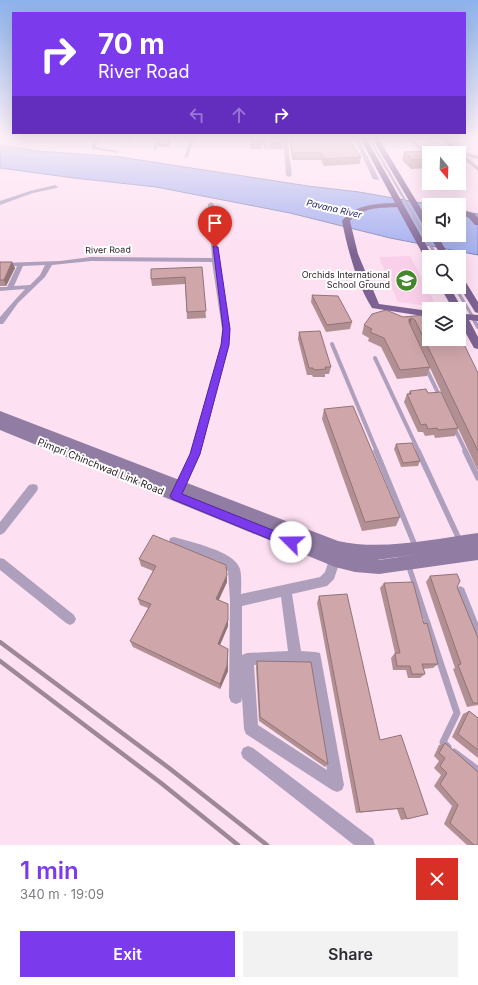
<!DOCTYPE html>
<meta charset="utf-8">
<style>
:root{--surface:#fff;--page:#f2f2f3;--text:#2b2b33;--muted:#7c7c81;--accent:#7c3aed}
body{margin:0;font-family:Inter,sans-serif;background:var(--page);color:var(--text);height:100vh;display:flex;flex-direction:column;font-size:15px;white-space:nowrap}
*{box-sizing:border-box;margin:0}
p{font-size:13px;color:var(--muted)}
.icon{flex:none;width:22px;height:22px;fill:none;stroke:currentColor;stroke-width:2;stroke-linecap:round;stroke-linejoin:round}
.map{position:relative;height:845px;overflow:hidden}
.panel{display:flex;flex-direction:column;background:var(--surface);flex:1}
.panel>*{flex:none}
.top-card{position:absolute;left:12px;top:12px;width:454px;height:122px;border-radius:0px;box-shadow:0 4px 16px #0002;background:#7c3aed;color:#fff;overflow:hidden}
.needle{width:26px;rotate:161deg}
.controls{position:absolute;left:422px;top:146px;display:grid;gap:8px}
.controls a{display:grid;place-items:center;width:44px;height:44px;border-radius:0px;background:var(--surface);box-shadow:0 4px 16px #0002;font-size:20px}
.pin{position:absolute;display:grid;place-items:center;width:34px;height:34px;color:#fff;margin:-41px -17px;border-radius:50% 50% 50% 0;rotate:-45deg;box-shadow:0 0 4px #0007}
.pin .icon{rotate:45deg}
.me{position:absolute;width:44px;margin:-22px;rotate:292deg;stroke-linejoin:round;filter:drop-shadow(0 0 3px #0008)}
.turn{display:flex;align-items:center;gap:14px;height:84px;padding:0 20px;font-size:18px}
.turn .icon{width:52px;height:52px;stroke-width:2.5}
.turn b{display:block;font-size:28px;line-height:34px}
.lanes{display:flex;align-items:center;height:38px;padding:0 20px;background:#0003;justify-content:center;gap:20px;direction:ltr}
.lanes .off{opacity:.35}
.round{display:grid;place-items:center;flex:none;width:42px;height:42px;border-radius:0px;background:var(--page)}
.overview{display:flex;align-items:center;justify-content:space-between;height:68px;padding:0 20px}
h1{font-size:24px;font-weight:600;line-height:30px;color:var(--accent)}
.action{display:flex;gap:8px;margin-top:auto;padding:8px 20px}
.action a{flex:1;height:46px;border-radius:0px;background:var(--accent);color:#fff;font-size:16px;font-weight:600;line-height:46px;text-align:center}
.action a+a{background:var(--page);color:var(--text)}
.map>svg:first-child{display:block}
.built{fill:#facfea}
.water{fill:#a5b0f0;stroke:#8084b3}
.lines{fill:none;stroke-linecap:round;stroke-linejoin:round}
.lane-far4{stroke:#aea0bc;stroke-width:2.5}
.lane-far3{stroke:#aea0bc;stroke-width:3}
.lane-far2{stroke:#aea0bc;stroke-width:4}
.lane-far1{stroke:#aea0bc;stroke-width:5.5}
.lane{stroke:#aea0bc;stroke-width:7}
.street{fill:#aea0bc;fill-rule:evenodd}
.secondary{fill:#917da4;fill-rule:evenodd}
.primary{fill:#7d6393;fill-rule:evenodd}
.rail{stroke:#9e8895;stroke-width:4.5}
.wall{fill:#b28f92;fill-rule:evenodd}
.shaded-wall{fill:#917477}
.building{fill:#cfa6aa;stroke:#917477}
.route{fill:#7c3aed;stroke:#51269a}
.labels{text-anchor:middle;stroke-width:4;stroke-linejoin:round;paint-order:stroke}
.far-water-label{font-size:9px;font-style:italic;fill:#1e1b64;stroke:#fff}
.far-street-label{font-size:9px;fill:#2b1e26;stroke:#fff}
.far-poi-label{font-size:9px;fill:#2b1e26;stroke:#fff;text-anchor:end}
.street-label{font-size:10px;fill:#2b1e26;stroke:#fff}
</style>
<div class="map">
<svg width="478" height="845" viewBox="0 0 478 845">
<rect width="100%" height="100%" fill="#fde0f2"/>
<polygon class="built" points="410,256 437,307 398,302 379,257"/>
<polygon class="water" points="0,145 37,151 120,157 308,186 359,192 433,205 429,205 429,235 459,235 459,211 478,214 478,255 390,238 290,213 156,187 74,178 0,168"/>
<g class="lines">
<polyline class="lane-far4" points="368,136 414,216"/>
<g class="lane-far3">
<polyline points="413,215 437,257"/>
<polyline points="455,287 474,319"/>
</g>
<g class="lane-far2">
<polyline points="473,318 478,327"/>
<polyline points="332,344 377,452"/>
<polyline points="375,358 419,452"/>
<polyline points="426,368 440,397"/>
<polyline points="454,427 466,452"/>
</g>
<g class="lane-far1">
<polyline points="376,451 416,548"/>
<polyline points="418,451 460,541"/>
<polyline points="465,451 478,478"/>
<polyline points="408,564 428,624"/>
</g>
<g class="lane">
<polyline points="427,623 457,713 443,742 448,747"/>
<polyline points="454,752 478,770"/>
</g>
<g class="street">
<polygon points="97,136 101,136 96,147 118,151 118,153 92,149 92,146"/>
<polygon points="129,136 133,136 131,142 129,143 127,142"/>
<polygon points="157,136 161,136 157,149 155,150 153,149"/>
<polygon points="191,136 195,136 188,157 184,158"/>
<polygon points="263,136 267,136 268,150 264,149"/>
<polygon points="283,136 287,136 292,175 289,177 286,175"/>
<polygon points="353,136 357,136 379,179 378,180 373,179"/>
<polygon points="405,136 410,136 429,154 429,158"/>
<polygon points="438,136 443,136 461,152 463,152 478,156 478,159 464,155 478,167 478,171 459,155 459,153 456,153"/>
<polygon points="55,185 58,187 57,188 33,193 0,205 0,201 30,191"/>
<path d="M211,202l3,2 5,62 11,63 -1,16 -29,110 -19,40 -4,1 -4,-1 -1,-3 18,-37 31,-110 1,-16 -10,-67 -121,-1 -39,4 -7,12 -27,26 -15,21h-3v-7l14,-16 11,-12 -25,2v-4h7l10,-21 -17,1v-4l60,-2 31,-4 121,1 -4,-54zM45,265l-5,10 -10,10 -16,1 9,-20z"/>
<polygon points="33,484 37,485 38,488 37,491 4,533 0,535 0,522 29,485"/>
<path d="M174,537c16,5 61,14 66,32 2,8 1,17 1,25l79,-17 5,-5 7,-21 4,-1 4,1 2,4 -8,24 -7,7 -35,8 9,57 14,1 5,1 1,5 23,127 -2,5 -5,2 -5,-2 -86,-56 -2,-5 -2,-31 -1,4 -5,2 -5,-2 -2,-5 1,-96 -2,-30 -10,-10 -48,-15 -1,-4 1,-4zM281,597l7,54 -41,2 -5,2v-49zM295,663l15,1 17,106 -69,-45 -4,-60z"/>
<polygon points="0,558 4,559 74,615 76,619 74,623 70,625 66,623 0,570"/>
<polygon points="460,586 464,588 478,623 478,645 474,643 454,592 456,588"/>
<polygon points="248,746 253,748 373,839 375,845 354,845 243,758 241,753 243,748"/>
</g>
<path class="secondary" d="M0,411l338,130c44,10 95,-2 140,-8v27l-99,14 -24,-2 -20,-5 -335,-137v-10l95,38 -95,-38zM419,554l-40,6h-2z"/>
<g class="primary">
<path d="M359,136h6l68,121h-4v4l-3,-1 -29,-53c-17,1 -35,0 -47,14l8,33 21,50 50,7v6l-57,-9c-15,-23 -25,-61 -30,-87 13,-17 33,-17 53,-18z"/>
<polygon points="371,136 377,136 429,222 429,230 425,228"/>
<polygon points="459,208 475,214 478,218 478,225 475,225 469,218 459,213"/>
<polygon points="429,235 437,235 450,257 442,257"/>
<polygon points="459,275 462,276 478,302 478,313 475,312 459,286"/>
<polygon points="440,287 450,287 465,314 478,315 478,321 469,320 478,337 478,349 474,348 459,321 459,309 453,309"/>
</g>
<g class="rail">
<polyline points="0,642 169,768 267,845"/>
<polyline points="0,661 161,783 238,845"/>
</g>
</g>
<g class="wall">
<polygon points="161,136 171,136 169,147 160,147 159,145"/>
<polygon points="269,136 282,136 283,149 269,149"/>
<polygon points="289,136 346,136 361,157 360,164 324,166 321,160 292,160"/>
<polygon points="250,142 263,142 262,149 250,149"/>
<polygon points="404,152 429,153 429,168 411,169 402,160"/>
<polygon points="0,262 12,262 15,268 6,286 0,286"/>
<polygon points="202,267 206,318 187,319 185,284 152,286 151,279"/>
<polygon points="312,295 352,322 350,329 326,332 311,302"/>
<path d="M426,315l52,58v98l-48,-103 -3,8 -30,3 -16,-32 -13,-6 1,-3 -7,-4 2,-9 39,-8zM411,328l1,1 12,25z"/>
<polygon points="299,332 331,367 329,374 325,374 325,377 313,377 312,375 307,375 298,339"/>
<polygon points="410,391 428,393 458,428 455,436 435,438 434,435 425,436 423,432 418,432 404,402 407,394 408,394"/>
<polygon points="324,409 400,517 396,526 362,531 322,419"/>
<polygon points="396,444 420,461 418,466 401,467 394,449"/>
<polygon points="139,559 227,582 219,600 228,604 228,626 220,645 228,654 228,671 220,689 133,647 130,641 148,608 140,605 138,599 153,571 141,566"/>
<polygon points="430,576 457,587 478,638 478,705 467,707 453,669 455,668 426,582"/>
<polygon points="384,583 424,624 438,664 433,668 423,669 425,674 420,678 408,678 406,670 393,670 391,658 395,653 380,588"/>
<polygon points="319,596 380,740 407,819 401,820 397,809 356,813 317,603"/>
<polygon points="257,661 328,764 325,767 259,721 256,667"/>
<polygon points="469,711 478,718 478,758 452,737 463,714"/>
<polygon points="445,743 478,845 467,845 444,824 452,806 434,786 441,775 434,768 439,761 434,756 439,745"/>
</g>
<g class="shaded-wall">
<polygon points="12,262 15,268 6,286 4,280"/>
<polygon points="412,318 409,327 409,319"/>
<polygon points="227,575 227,582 216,605 216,599"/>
<polygon points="228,604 228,626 218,650 218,644"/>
<polygon points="228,649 228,671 220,689 220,684"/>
</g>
<g class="building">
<polygon points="161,136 170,136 169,144 159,145"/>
<polygon points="252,136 262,136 263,142 250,142"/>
<polygon points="269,136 282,136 283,143 270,142"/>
<polygon points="290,136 346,136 361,157 324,159 321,153 292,153"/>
<polygon points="433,151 435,153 429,153 429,159 413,160 404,152"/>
<polygon points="0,262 12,262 4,280 0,280"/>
<polygon points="202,267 206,311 187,312 185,277 151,279 151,269"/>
<polygon points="312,295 338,296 352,322 327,325"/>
<polygon points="386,310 403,317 426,315 429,316 429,339 459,339 459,334 478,373 478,451 415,320 412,318 409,319 409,322 430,367 400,370 384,338 370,332 372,329 364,325 372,314"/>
<polygon points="320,331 331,367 325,367 326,369 314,370 313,368 309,368 299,332"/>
<polygon points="426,389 428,393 441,392 458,428 438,430 437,428 428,429 426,424 421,425 407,394 411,394 410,391"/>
<polygon points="353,406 400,517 365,522 324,409"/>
<polygon points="412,443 420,461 403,463 396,444"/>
<polygon points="153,535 226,565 227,575 216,599 228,604 228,620 218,644 228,649 227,666 220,684 130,641 151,604 138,599 156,566 139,559"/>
<polygon points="457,574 460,581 457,587 478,638 478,703 473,703 458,665 461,664 430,576"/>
<polygon points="413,582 424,624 427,623 438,664 422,664 425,674 412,674 410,666 397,666 395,653 400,653 384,583"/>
<polygon points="347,594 380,740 401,735 428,814 407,819 403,808 360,812 319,596"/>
<polygon points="257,661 311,662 328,764 260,717"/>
<polygon points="469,711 478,718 478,750 458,734"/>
<polygon points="445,743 478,772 478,845 474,845 450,823 458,805 440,784 447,773 440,766 445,758 439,753"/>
</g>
<linearGradient id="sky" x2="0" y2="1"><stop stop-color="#8db2eb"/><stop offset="0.54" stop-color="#fef1f9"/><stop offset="1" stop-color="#fef1f9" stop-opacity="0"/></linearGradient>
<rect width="478" height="254" fill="url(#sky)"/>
<polygon class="route" points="213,246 218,247 230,329 229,345 200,454 182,494 295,539 297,542 295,546 291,548 172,499 170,496 190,454 221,345 223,329"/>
<defs>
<symbol id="school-disc" viewBox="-11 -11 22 22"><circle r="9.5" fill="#44882d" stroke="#fff"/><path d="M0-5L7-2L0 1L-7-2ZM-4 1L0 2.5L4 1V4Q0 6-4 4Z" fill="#fff"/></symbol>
</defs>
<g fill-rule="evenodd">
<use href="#school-disc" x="394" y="268" width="25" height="25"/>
</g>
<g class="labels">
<g class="far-water-label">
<text transform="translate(334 209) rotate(13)" y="3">Pavana River</text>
</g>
<g class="far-street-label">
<text transform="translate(108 250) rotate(-1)" y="3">River Road</text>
</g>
<g class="far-poi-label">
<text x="390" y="278">Orchids International<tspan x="390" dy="10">School Ground</tspan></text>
</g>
<g class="street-label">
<text transform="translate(101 466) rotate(22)" y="4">Pimpri Chinchwad Link Road</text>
</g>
</g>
</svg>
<div class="controls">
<a><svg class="needle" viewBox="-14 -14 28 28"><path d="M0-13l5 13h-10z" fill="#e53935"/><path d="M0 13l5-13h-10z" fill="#7c7c81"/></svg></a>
<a><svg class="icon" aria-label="sound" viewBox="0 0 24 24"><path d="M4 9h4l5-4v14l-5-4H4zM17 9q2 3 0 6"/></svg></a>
<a><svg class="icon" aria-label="search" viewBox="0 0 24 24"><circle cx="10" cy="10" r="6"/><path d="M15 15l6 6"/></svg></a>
<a><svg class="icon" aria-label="layers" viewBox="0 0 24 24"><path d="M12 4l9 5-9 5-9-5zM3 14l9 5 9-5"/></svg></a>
</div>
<div class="pin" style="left:215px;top:247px;background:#d93025"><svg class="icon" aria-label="arrive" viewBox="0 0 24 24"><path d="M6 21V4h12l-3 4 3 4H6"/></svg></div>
<svg class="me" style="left:291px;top:542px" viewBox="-20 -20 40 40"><circle r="19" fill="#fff"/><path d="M0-13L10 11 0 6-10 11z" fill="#7c3aed"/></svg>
<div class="top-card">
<div class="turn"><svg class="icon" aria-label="right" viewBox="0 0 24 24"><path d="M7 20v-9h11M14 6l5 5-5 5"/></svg><div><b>70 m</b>River Road</div></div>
<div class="lanes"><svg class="icon off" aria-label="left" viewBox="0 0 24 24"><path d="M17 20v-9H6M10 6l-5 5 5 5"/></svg><svg class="icon off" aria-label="ahead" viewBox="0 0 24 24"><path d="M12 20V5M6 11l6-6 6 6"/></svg><svg class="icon" aria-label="right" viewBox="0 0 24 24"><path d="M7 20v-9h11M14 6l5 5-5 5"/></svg></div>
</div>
</div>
<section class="panel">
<div class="overview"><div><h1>1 min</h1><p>340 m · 19:09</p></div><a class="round" style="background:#d93025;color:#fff"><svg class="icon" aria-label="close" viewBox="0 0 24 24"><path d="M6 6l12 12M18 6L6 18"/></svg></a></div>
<div class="action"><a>Exit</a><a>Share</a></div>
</section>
